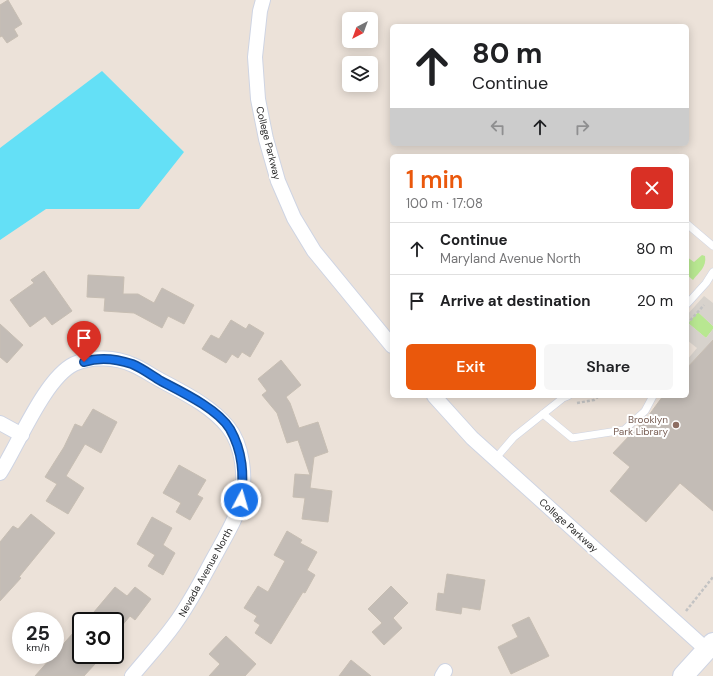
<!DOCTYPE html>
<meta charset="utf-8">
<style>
:root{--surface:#fff;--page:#f6f6f6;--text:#202124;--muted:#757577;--line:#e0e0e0;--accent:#ea580c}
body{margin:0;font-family:"DM Sans",sans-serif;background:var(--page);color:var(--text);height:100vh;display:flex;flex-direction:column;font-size:15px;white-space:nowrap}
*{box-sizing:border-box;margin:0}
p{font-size:13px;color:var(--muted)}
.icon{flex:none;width:22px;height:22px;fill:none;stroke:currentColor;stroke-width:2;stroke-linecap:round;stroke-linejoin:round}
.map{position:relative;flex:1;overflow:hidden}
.side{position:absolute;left:390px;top:154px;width:299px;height:244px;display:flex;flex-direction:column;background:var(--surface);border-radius:6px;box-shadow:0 2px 10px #0003}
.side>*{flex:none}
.top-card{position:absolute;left:390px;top:24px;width:299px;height:122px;border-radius:6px;box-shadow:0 2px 10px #0003;background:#fff;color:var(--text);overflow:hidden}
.needle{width:26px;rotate:221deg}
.fabs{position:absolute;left:342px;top:12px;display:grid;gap:8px}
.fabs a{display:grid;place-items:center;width:36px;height:36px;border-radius:6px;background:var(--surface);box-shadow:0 2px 10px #0003;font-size:20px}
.speed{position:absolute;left:12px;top:612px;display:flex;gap:8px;font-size:20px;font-weight:700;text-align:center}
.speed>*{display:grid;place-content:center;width:52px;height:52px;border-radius:50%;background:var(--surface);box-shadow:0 2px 10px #0003;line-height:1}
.speed small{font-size:10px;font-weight:400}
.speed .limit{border:2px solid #111;border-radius:6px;background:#fff;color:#111}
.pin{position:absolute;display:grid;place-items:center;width:34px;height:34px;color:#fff;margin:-41px -17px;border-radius:50% 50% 50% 0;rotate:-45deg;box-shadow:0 0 4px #0007}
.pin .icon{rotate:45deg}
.me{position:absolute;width:44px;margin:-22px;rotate:6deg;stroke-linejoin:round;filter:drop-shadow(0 0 3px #0008)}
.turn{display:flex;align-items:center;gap:14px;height:84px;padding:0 16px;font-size:18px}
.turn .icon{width:52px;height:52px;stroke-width:2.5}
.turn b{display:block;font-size:28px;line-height:34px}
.lanes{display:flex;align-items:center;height:38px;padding:0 16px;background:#0003;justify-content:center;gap:20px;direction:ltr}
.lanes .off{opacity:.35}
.round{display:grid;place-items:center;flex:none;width:42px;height:42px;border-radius:6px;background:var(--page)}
.head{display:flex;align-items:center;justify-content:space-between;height:68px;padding:0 16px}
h1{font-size:24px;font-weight:600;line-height:30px;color:var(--accent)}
.button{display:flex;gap:8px;margin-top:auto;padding:8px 16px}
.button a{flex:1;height:46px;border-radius:6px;background:var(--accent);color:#fff;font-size:16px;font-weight:600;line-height:46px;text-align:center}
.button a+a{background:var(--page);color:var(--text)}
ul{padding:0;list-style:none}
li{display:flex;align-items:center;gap:12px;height:52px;padding:0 16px;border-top:1px solid var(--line)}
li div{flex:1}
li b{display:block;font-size:15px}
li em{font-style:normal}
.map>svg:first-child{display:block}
.green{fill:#b8e791}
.plaza{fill:#d7d2cc}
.water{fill:#64e0f6}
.building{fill:#c3bcb6;stroke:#c7beb3}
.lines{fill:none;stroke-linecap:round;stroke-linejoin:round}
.lane-casing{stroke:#ced4e3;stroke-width:8}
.street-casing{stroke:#ced4e3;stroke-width:16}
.secondary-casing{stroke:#ced4e3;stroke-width:22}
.path{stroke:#c3c3c3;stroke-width:2.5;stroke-dasharray:3 2;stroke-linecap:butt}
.lane{stroke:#fff;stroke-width:7}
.street{stroke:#fff;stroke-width:14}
.secondary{stroke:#fff;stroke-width:20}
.route-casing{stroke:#114b97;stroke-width:10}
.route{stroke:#1a73e8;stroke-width:7}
.education-dot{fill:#8d6e63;stroke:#fff;stroke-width:1.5}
.labels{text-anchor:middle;stroke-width:4;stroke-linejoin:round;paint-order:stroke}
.street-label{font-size:10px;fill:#282828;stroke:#fff}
.education-label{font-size:10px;fill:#785e54;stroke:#fff;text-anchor:end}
</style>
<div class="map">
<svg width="713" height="676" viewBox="0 0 713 676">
<rect width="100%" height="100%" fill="#ece2d9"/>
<g class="green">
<path d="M702,255l3,1c2,11 -6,16 -12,24l-6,-5v-18l7,5z"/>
<polygon points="698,312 713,326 713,329 706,338 688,323"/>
</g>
<polygon class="plaza" points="704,296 713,303 713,326 698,312 688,323 706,338 713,329 713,340 687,368 687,360 697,348 687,340 687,315"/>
<polygon class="water" points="102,71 184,152 139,209 46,209 0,240 0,148"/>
<g class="building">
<polygon points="8,0 22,24 14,29 18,36 7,43 2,36 0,37 0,5"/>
<polygon points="44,271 72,311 52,325 45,316 30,327 10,300 34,283 31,280"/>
<polygon points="88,275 124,277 123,294 138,294 154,303 162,288 194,305 184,324 168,316 162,328 134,313 104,311 105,298 87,297"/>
<polygon points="231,320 246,329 249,324 264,333 250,357 242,352 238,358 232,354 226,363 202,349 211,335 219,339"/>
<polygon points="0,324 23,345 7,363 0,357"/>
<polygon points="713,340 713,511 680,483 646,522 610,491 630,467 613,453 649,415 663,396 687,396 687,368"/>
<polygon points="281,360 301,385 286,397 290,403 299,428 318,422 328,452 314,457 310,488 332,491 328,522 302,519 305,498 293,497 295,474 310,475 298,440 287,443 277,413 262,395 267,391 258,379"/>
<polygon points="93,409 117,422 101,453 85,444 66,476 84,488 68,514 46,501 57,484 45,477 64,447 75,424 82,427"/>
<polygon points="179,465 206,480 197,495 203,498 190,520 176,512 181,503 163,493"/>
<polygon points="31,514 55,533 19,577 21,578 0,601 0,542 13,526 18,529"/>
<polygon points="152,517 172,528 163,545 175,553 163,575 148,566 155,555 137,544"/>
<polygon points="287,531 302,540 300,543 317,552 307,570 315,575 305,593 303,592 271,644 255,633 260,625 254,621 257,616 244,608 258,586 268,592 285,561 274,555"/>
<polygon points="447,574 485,580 480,610 462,607 461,614 436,610 438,593 444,594"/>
<polygon points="391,586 408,603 393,618 402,628 384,645 372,632 382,623 368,609"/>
<polygon points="115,587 127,596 135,587 151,599 135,620 130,616 115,634 115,621 105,621 94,612"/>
<polygon points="529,617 549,656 511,674 498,647 518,637 512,625"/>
<polygon points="81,624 81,655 85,655 95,664 84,676 35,676"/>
<polygon points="226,636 256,664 245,676 209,676 220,664 209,654"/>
<polygon points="351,660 371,676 339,676"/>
</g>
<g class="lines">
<defs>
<g id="lane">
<polyline points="687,224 713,246"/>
<polyline points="687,304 706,283 713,272"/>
<polyline points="543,414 572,438 624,430 645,411 653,396"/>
<polyline points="495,459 514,437 563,398 568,396"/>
</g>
<g id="street">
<polyline points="263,0 260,11 255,57 258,99 266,139 278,181 294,218 314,251 392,346"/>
<polyline points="434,396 472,438 707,650"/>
<polyline points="0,423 22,435"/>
<path d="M0,473c18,-28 45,-95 74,-109 17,-8 42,-7 59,1 10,4 19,11 29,16 24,13 49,25 66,46 15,18 18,51 13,73 -4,18 -15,35 -24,52 -14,25 -26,50 -43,73 -13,18 -28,34 -42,51"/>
<polyline points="442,676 445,671"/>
</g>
<polyline id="secondary" points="683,676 713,643"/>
</defs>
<use href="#lane" class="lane-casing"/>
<use href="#street" class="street-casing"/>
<use href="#secondary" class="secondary-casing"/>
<g class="path">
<polyline points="687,324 704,305"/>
<polyline points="577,403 594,400 599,396"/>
<polyline points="686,611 713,577"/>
</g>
<use href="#lane" class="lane"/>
<use href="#street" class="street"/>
<use href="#secondary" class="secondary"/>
</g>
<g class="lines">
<defs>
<path id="route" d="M84,362c15,-5 33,-3 48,2 10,4 19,11 29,17 21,11 57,28 69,48 13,23 14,46 11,71"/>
</defs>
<use href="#route" class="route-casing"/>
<use href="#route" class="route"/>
</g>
<circle class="education-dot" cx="676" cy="425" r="4"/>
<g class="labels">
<g class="street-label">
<text transform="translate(269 143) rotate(76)" y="4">College Parkway</text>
<text transform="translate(569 525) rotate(42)" y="4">College Parkway</text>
<text transform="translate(205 572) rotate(-61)" y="4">Nevada Avenue North</text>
</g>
<g class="education-label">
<text x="668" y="423">Brooklyn<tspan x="668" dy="12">Park Library</tspan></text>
</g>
</g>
</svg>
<div class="fabs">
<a><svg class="needle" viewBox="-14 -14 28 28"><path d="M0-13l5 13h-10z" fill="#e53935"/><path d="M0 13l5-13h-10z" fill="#757577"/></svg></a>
<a><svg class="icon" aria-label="layers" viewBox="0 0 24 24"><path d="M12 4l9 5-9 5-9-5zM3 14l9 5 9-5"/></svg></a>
</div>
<div class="speed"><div>25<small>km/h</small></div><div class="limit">30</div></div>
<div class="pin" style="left:84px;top:362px;background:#d93025"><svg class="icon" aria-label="arrive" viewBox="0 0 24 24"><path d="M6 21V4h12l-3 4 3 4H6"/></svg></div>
<svg class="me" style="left:241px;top:500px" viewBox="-20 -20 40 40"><circle r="17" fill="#1a73e8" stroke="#fff" stroke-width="3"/><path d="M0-11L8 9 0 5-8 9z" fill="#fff"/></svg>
<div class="top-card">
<div class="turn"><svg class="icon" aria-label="ahead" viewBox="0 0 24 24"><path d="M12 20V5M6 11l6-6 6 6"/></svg><div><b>80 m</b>Continue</div></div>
<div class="lanes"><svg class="icon off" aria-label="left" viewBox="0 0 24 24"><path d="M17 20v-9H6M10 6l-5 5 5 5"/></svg><svg class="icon" aria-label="ahead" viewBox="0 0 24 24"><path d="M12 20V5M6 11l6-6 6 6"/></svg><svg class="icon off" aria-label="right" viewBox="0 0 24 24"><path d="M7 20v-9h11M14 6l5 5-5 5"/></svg></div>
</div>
<section class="side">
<div class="head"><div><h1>1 min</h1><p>100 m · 17:08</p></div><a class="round" style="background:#d93025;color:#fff"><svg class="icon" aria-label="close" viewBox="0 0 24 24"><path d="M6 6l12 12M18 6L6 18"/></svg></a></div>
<ul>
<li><svg class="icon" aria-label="ahead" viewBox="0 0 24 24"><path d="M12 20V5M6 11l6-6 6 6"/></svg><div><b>Continue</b><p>Maryland Avenue North</p></div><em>80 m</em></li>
<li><svg class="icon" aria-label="arrive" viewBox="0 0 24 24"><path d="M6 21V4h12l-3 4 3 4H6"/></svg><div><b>Arrive at destination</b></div><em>20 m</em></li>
</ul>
<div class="button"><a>Exit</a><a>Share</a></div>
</section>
</div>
